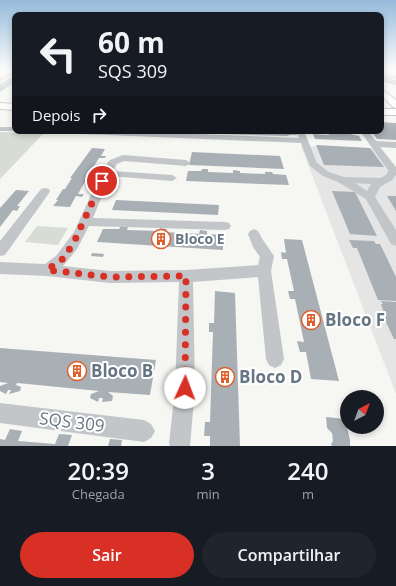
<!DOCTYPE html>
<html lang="pt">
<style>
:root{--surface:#171b24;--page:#20242c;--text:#f1f3f6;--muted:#9ea1a6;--accent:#d93025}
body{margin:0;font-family:"Open Sans",sans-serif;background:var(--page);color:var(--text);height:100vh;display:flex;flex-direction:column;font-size:15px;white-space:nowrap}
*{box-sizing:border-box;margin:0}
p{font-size:13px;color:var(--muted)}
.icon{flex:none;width:22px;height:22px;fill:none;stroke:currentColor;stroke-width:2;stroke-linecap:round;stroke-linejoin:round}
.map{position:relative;height:446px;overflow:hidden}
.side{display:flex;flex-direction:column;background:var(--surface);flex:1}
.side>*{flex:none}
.hud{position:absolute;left:12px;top:12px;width:372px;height:122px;border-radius:8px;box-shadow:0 2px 6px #0003;background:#171b24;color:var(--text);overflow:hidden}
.needle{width:26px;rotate:41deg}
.controls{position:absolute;left:340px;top:390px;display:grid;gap:8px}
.controls a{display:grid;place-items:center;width:44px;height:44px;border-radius:50%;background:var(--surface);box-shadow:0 2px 6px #0003;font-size:20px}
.pin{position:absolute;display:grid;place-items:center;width:34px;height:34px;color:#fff;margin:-17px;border:2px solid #fff;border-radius:50%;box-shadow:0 1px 4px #0007}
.me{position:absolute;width:44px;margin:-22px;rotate:2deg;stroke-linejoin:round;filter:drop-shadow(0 0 3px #0008)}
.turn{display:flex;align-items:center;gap:14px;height:84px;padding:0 20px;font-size:18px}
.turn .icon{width:52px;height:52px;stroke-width:2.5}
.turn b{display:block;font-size:28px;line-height:34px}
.then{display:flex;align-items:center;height:38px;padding:0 20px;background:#0003;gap:8px;font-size:15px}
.eta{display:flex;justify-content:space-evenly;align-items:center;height:68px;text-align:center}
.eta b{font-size:24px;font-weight:600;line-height:28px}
.cta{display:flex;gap:8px;margin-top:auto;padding:8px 20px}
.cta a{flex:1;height:46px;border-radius:24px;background:var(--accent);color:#fff;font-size:16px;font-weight:600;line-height:46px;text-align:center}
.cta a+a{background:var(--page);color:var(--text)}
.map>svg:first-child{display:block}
.built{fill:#e4e5e4}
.green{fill:#d7ddd4}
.building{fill:#a9b0b5}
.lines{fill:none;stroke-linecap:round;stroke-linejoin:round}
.major-casing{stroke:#b5b9bd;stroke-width:2}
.minor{fill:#c2c6c9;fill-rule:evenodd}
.major{fill:#fff;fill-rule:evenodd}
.route{stroke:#d93025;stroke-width:7;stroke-dasharray:0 12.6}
.labels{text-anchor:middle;stroke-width:4;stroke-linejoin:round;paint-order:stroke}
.poi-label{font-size:14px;font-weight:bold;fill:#667583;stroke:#fff;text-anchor:start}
.near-poi-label{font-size:17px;font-weight:bold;fill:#667583;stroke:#fff;text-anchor:start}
.near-street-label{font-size:17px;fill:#667583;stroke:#fff}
</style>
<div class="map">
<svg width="396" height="446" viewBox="0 0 396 446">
<rect width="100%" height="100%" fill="#f6f6f3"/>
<polygon class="built" points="301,146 381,149 396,168 396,394"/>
<g class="green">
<polygon points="0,132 44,133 0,179"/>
<polygon points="37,226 68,228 58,245 25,242"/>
</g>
<g class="building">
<polygon points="381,75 396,75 396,79 389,79 396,80 396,85 384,82 381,80 383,79 381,78"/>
<polygon points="13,77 15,77 15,82 0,92 0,84 3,83 0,83 8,81 4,81"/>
<polygon points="381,122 396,123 396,140 377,139 371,131 381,131"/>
<polygon points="221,131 296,131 297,135 288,135 289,136 221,134"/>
<polygon points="327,131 357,131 359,134 350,134 359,136 362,141 315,139 313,134 329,135"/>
<polygon points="316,145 370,148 384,167 324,165"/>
<polygon points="92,148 105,149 101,156 106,156 105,158 99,158 90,173 96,174 95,176 89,175 78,194 84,194 82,197 76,196 70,207 53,206 58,200 56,200 63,189 65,189 72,178 70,178"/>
<polygon points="192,152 280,156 284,169 189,165"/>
<polygon points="202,169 208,169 208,172 233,173 233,170 240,171 240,173 265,174 265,172 272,172 273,174 286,175 289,185 186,181 188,171 201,171"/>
<polygon points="16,190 29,191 17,206 20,206 17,211 13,210 0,227 0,208"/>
<polygon points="332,191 355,192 377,236 350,234"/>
<polygon points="387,196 396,196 396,211"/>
<polygon points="116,200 219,205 218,215 112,210"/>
<polygon points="121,226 128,227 127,230 159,231 160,228 167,229 166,232 199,234 200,230 207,231 207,234 223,235 223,250 97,242 103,229 119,229"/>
<polygon points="284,239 302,240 339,381 311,379 306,352 300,352 297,341 304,342 295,299 290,299 288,291 294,291 287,259 282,259 281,252 286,253"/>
<polygon points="349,240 374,241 376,244 380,244 396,277 396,301 378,300 357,248 353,248"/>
<polygon points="92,253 104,254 103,257 91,256"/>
<polygon points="215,291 235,293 240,446 210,446 210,436 204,436 205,422 210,422 213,332 209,332 209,323 214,323"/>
<polygon points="381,301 396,302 396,339 394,339 381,312 384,313 381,304 383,304"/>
<polygon points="0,348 156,360 150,395 108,392 113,396 112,401 102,402 103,398 99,398 98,402 90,398 91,394 99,391 17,383 16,385 21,387 20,391 9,394 11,390 8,390 6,394 0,391 0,386 8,383 0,382"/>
<polygon points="326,417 345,419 350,440 350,446 332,446 331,444 333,441 332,433 327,428"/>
<polygon points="10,429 22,431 18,441 55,444 59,434 72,435 68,446 0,446 0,439 5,440"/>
<polygon points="110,439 122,440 121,446 108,446"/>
</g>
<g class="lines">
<defs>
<g id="major">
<polygon points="381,89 396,100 396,108 393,107 381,95"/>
<polygon points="0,103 15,104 15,110 0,109"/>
<rect x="381" y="109" width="15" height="6"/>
</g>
</defs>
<use href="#major" class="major-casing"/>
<g class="minor">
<polygon points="15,69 15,73 0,82 0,78"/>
<polygon points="0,127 15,127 15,131 17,131 0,131"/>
<path d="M56,131h63l180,7 -3,-7h8l13,32 12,9 15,5 37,1 6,-4 1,-4 -28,-39h8l8,10 20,1v6l-16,-1 16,20v8l-4,5 -12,7 -5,10 21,33v16l-5,-2 -25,-45 -28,-17 -15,-6 -13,-10 -9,-23 -241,-10zM355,183l16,1 -4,7z"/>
<polygon points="123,155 186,160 191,163 186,166 124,161 117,164 113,171 172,175 177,178 172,181 110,176 93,218 225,222 229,223 231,226 229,229 225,230 89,226 77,249 63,266 110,271 186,270 258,265 260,257 253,247 248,234 250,231 254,229 258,231 263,240 274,256 271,271 284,359 281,365 275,368 269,365 266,359 258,277 193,282 195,388 190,446 170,446 169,444 175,388 179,282 110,283 47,276 0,274 0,262 45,264 56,256 74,232 101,173 108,162 110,160"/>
<polygon points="45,188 49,189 50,191 49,193 5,255 0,256 0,241 41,189"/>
<polygon points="0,403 144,420 151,424 155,431 151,438 144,442 0,423"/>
</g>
<use href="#major" class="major"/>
</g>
<linearGradient id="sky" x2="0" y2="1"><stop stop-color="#96bbdc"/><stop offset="0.53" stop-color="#fbfbfa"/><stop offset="1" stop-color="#fbfbfa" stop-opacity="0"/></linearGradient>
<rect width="396" height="131" fill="url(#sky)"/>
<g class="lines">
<polyline class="route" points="102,181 75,240 64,258 47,270 110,277 186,276 185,388"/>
</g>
<defs>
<symbol id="building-ring" viewBox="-11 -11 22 22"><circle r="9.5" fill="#fff" stroke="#dd602c" stroke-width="1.5"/><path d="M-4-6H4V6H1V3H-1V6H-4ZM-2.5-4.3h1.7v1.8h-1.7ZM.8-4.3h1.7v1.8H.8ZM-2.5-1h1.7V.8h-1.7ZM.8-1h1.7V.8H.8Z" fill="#dd602c"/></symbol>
</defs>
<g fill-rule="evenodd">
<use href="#building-ring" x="150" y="228" width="22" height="22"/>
<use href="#building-ring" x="300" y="309" width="22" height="22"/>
<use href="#building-ring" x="66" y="360" width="22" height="22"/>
<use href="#building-ring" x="214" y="366" width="22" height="22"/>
</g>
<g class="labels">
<g class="poi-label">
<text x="175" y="244">Bloco E</text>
</g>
<g class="near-poi-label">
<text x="325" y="326">Bloco F</text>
<text x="91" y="377">Bloco B</text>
<text x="239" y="383">Bloco D</text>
</g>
<g class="near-street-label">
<text transform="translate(72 422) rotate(7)" y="6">SQS 309</text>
</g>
</g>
</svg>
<div class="controls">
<a><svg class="needle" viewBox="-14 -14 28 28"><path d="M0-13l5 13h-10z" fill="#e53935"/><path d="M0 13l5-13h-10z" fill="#9ea1a6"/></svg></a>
</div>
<div class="pin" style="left:102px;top:181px;background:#d93025"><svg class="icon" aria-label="arrive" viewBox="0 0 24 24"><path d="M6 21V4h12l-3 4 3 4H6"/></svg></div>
<svg class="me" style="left:185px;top:388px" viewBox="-20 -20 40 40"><circle r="19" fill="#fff"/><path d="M0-13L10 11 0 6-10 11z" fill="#d93025"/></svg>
<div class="hud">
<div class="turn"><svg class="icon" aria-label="left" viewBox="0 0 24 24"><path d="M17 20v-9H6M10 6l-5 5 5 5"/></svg><div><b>60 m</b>SQS 309</div></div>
<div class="then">Depois<svg class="icon" aria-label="right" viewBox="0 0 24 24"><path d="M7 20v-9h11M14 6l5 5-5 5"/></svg></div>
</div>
</div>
<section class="side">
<div class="eta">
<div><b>20:39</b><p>Chegada</p></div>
<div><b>3</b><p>min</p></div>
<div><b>240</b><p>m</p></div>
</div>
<div class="cta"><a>Sair</a><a>Compartilhar</a></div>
</section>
